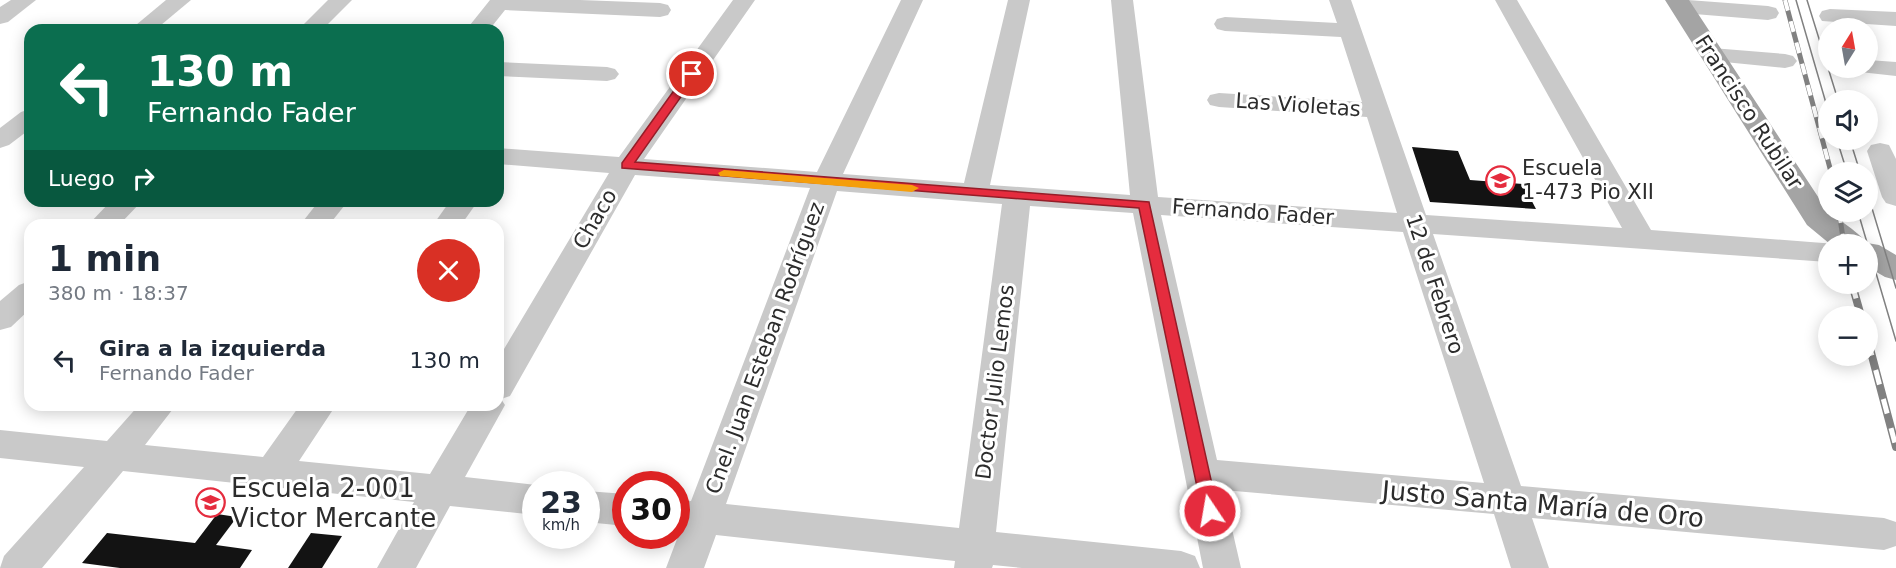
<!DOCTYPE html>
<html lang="es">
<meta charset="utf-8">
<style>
:root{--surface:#fff;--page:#f6f6f7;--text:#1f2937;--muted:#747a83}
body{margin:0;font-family:"DejaVu Sans",sans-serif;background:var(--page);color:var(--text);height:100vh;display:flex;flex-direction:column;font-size:22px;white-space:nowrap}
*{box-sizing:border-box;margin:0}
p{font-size:20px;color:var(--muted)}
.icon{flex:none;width:33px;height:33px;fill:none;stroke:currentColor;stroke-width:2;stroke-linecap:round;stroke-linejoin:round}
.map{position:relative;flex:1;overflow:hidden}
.panel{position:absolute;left:24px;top:219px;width:480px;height:192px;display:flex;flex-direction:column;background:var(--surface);border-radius:18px;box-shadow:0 3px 15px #0003}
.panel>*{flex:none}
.hud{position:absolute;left:24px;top:24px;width:480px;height:183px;border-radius:18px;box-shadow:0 3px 15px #0003;background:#0b6e4f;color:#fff;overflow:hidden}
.needle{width:39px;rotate:11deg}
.tools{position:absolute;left:1818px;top:18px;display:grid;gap:12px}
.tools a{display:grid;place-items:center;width:60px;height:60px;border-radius:50%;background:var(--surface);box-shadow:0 3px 15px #0003;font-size:30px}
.speed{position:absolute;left:522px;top:471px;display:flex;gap:12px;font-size:30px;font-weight:700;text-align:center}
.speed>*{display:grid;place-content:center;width:78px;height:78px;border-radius:50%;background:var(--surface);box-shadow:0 3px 15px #0003;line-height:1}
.speed small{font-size:15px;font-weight:400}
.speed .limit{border:9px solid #d22;background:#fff;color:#111}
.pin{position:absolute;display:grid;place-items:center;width:51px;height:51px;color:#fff;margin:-26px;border:3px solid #fff;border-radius:50%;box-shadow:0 2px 6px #0007}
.me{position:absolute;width:66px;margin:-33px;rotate:348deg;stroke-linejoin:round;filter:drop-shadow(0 0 4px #0008)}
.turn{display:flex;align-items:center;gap:21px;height:126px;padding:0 24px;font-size:27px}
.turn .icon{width:78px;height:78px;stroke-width:2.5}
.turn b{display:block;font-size:42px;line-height:51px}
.then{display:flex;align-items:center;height:57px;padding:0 24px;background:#0003;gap:12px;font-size:22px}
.round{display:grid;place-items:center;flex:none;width:63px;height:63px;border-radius:32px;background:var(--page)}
.head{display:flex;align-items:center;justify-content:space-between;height:102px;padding:0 24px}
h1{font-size:36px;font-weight:800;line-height:45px}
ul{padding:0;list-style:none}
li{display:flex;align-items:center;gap:18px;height:78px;padding:0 24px}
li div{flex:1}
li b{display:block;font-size:22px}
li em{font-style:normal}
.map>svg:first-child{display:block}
.building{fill:#131313}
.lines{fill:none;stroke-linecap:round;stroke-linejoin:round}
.minor{fill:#c9c9c9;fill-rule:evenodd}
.major{fill:#a4a4a4;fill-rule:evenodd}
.tram{stroke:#818181;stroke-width:1.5}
.rail-far1-casing{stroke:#818181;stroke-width:5}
.rail-casing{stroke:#818181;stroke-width:8}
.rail-far1{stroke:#fff;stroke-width:4;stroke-dasharray:11;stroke-linecap:butt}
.rail{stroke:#fff;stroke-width:5;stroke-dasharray:15;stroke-linecap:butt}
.route{fill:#e52c3e;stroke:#951d28;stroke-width:1.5}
.slow{fill:#f59e0b}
.labels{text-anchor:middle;stroke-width:6;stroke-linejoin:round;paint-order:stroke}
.street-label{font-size:21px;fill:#2c2c2c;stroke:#fff}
.poi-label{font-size:21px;fill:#2c2c2c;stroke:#fff;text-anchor:start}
.near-poi-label{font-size:26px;fill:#2c2c2c;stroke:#fff;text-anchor:start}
.near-street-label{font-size:26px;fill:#2c2c2c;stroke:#fff}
</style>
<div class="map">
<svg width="1896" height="568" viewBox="0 0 1896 568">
<rect width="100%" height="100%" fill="#fff"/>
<g class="building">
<polygon points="1412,147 1458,151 1470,180 1523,184 1536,209 1430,202"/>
<polygon points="217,514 237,517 216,545 252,550 240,568 120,568 82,563 107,533 195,543"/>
<polygon points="311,533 342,536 322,568 288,568"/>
</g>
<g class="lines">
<g class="minor">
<polygon points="11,0 36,0 8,22 0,24 0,7"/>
<polygon points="166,0 191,0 155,30 130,30"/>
<polygon points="328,0 352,0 322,30 298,30"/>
<polygon points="490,0 580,0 660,3 668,5 671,10 668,15 660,17 505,10 489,30 466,30"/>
<path d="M733,0h22l-111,159 173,13 84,-172h22l-80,174 121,9 44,-183h22l-40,185 140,10 -19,-195h22l25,197 239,16 -30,-96 -148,-10 -9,-2 -3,-5 3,-5 9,-2 143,9 -21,-65 -116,-6 -8,-2 -3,-5 3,-5 8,-2 112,6 -8,-23h22l75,215 196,13 -127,-228h22l134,230 185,14h-8v18l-395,-28 88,252 363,32 12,4v24l-12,4 -352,-32 17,50h-38l-17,-54 -271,-24 18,78h-38l-70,-355 -103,-7 -34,326 185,19 14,5 5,12h-178l-29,-3 -1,3h-38l1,-7 -239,-26 -12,33h-38l14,-37h-4v-32l15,2 119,-313 -175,-13 -125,221 -9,3 4,6 -40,72 71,8v30l-86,-9 -34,62h-39l37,-66 -291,-31 -81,97h-42l4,-12 80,-89 -84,-9v-28l107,11 32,-36h37l-31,40 118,12 37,-52h36l-37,56 131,13 41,-69h27v-46l111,-186 -111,-9v-16l121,9zM837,191l165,13 -43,324 -233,-24zM1161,215l242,17 81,251 -267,-23z"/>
<polygon points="1688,0 1768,6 1776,8 1779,13 1776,18 1768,20 1682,13 1674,11 1671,6 1674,1"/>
<polygon points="1830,9 1896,12 1896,26 1822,21 1819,16 1822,11"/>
<polygon points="1712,48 1785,54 1793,56 1797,61 1793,66 1785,68 1704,60 1700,55 1704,50"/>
<polygon points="1868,60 1896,62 1896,76 1860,72 1857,68 1868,68"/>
<polygon points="498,62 607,67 615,69 619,74 615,79 607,81 498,76"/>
<polygon points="30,109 30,129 9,145 0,148 0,128 21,112"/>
<polygon points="1880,143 1889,145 1896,159 1896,206 1886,203 1882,197 1867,151 1871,145"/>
<polygon points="111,201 142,201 119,225 88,225"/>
<polygon points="319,201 348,201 329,225 300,225"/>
<polygon points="450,201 478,201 461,225 433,225"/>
<polygon points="30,281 30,309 11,327 0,330 0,301 19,285"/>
<polygon points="586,491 626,494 626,526 586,522"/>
</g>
<path class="major" d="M1665,0h24l139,212c8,5 35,24 39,31l12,2 17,10v25l-11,-3 -17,-10v-23h-38l-23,-19z"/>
<g class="tram">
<polyline points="1796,0 1828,110"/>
<polyline points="1807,0 1838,100"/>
<polyline points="1837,140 1847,172"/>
<polyline points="1850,140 1860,172"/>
<polyline points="1868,195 1896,288"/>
<polyline points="1858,212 1896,341"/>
</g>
<defs>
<g id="rail-far1">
<polyline points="1785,0 1831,172"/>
<polyline points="1839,212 1844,244"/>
</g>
<g id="rail">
<polyline points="1852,284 1861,316"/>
<polyline points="1868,341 1896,447"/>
</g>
</defs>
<use href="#rail-far1" class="rail-far1-casing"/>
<use href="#rail" class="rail-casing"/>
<use href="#rail-far1" class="rail-far1"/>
<use href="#rail" class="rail"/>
</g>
<polygon class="route" points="692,70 697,74 635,162 1149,202 1218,511 1216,516 1210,518 1204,516 1202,511 1139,208 622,168 622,163 688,71"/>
<polygon class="slow" points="724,170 912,185 919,188 912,192 720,176 718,173"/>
<defs>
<symbol id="school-ring" viewBox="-11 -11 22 22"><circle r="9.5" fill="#fff" stroke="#e52c3e" stroke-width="1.5"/><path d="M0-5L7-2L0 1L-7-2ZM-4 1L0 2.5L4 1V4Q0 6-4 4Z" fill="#e52c3e"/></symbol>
</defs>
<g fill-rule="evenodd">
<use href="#school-ring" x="1484" y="164" width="33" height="33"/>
<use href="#school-ring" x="194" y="486" width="33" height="33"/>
</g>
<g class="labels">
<g class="street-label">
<text transform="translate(1298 105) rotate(4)" y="7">Las Violetas</text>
<text transform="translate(1749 112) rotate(57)" y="7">Francisco Rubilar</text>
<text transform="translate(1253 212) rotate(4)" y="7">Fernando Fader</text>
<text transform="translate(595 219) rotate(-60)" y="7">Chaco</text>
<text transform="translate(1435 284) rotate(72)" y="7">12 de Febrero</text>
<text transform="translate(765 348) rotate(-70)" y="7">Cnel. Juan Esteban Rodríguez</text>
<text transform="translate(995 382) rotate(-83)" y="7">Doctor Julio Lemos</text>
</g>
<g class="poi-label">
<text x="1522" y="175">Escuela<tspan x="1522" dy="24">1-473 Pio XII</tspan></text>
</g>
<g class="near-poi-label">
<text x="231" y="497">Escuela 2-001<tspan x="231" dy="30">Victor Mercante</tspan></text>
</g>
<g class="near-street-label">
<text transform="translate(1543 504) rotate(5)" y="9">Justo Santa María de Oro</text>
</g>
</g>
</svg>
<div class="tools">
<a><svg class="needle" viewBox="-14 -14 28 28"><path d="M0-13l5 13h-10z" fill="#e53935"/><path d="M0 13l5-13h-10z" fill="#747a83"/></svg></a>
<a><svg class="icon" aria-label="sound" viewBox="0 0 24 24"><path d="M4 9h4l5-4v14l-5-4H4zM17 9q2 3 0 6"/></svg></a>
<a><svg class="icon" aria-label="layers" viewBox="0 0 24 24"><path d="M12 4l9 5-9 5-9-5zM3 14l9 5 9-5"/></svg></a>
<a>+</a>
<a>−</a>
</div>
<div class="speed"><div>23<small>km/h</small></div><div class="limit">30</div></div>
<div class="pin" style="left:692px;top:74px;background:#d93025"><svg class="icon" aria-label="arrive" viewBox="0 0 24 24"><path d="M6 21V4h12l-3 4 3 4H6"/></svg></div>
<svg class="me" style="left:1210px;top:511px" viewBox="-20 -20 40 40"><circle r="17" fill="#e52c3e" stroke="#fff" stroke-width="3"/><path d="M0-11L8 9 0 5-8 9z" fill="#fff"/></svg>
<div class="hud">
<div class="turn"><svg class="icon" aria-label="left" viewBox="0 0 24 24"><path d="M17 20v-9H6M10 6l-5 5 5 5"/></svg><div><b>130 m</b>Fernando Fader</div></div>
<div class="then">Luego<svg class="icon" aria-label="right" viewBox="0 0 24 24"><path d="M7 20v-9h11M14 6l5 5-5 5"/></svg></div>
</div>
<section class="panel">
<div class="head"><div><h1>1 min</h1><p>380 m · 18:37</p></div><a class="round" style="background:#d93025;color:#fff"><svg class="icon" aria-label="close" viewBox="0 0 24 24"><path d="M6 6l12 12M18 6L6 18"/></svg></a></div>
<ul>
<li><svg class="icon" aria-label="left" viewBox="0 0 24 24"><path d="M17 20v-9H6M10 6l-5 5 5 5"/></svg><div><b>Gira a la izquierda</b><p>Fernando Fader</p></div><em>130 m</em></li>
</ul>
</section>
</div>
